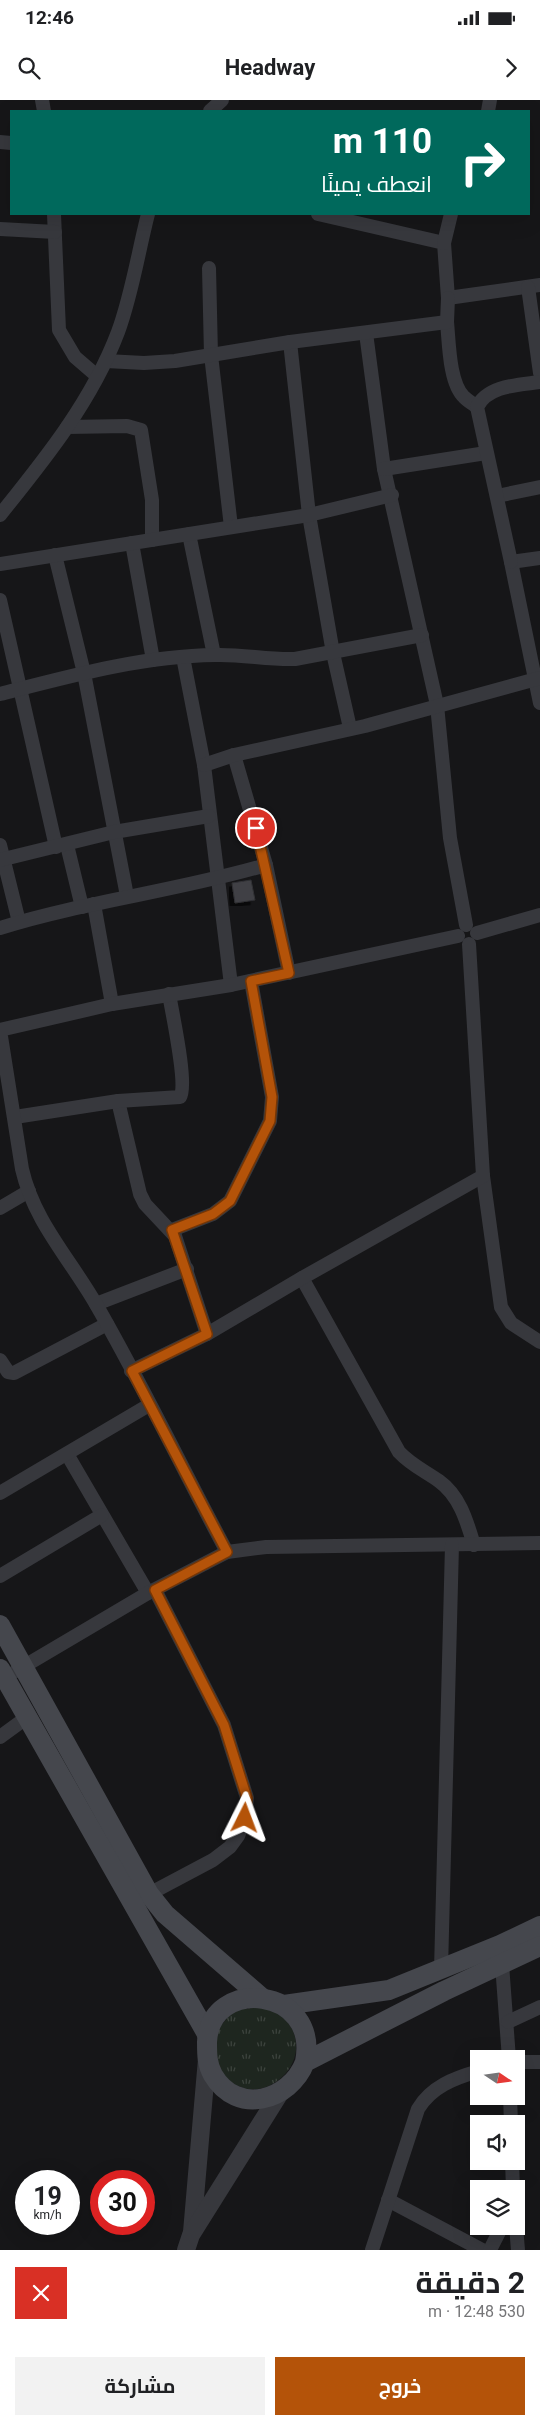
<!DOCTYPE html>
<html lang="ar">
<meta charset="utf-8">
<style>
:root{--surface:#fff;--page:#f2f2f2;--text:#202124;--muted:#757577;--accent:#b45309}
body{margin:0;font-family:Roboto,Cairo,sans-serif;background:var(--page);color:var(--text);direction:rtl;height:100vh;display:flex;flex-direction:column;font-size:19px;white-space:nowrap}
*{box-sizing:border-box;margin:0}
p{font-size:16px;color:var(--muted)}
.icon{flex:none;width:28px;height:28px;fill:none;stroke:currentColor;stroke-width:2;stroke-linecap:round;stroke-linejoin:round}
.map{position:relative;height:2150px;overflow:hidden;direction:ltr}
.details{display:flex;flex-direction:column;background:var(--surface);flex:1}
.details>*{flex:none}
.guide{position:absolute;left:10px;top:10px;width:520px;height:105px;border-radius:0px;box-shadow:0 5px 20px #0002;direction:rtl;background:#00695c;color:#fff;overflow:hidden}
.needle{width:32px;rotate:103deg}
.tools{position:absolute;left:470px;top:1950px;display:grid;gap:10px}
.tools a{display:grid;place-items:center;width:55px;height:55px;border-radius:0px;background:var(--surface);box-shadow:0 5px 20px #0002;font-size:25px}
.speed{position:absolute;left:15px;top:2070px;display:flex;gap:10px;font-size:25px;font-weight:700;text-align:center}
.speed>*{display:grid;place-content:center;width:65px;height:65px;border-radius:50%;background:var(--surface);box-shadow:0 5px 20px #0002;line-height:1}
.speed small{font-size:12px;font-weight:400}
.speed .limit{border:8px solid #d22;background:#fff;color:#111}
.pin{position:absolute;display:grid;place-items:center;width:42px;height:42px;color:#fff;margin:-21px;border:2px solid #fff;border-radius:50%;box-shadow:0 1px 5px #0007}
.me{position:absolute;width:55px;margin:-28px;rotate:3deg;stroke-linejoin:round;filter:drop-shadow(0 0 4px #0008)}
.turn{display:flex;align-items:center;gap:18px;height:105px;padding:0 15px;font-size:22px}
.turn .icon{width:65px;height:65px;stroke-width:2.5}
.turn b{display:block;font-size:35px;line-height:42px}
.round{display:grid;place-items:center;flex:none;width:52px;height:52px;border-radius:0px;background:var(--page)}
.summary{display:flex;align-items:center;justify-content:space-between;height:85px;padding:0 15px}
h1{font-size:30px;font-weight:700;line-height:38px}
.button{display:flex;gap:10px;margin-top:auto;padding:10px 15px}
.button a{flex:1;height:58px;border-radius:0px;background:var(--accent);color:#fff;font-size:20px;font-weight:700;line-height:58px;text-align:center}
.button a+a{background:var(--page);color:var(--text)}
.status{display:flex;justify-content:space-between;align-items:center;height:35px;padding:0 25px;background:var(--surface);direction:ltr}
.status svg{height:14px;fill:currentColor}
header{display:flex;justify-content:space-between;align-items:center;height:65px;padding:0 15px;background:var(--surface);font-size:22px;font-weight:700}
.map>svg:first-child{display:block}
.park{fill:url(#park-tufts)}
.building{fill:#404145;stroke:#303034;filter:url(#shadow)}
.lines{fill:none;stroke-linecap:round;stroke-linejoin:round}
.minor{stroke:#37383d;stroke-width:14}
.tertiary{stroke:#37383d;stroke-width:18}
.secondary{stroke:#45474d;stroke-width:20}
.route-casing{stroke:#753606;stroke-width:12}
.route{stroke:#b45309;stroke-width:9}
</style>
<div class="status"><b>12:46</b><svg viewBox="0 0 49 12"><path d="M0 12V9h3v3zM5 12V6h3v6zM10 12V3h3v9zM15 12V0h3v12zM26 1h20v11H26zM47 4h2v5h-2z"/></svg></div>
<header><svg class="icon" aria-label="forward" viewBox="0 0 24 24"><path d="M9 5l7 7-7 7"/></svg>Headway<svg class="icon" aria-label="search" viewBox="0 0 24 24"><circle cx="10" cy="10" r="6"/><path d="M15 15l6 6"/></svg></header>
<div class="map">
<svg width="540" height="2150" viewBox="0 0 540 2150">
<defs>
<pattern id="park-tufts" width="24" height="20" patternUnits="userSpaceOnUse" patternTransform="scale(1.25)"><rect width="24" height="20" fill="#1e261f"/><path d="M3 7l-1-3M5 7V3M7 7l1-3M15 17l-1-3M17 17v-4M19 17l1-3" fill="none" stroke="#3c433d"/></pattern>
<filter id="shadow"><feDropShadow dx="-4.5" dy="4.5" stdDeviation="0" flood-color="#0009"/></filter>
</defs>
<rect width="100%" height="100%" fill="#161618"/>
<path class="park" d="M265,1907c6,3 15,7 20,12 37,41 -27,98 -62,55 -2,-3 -6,-6 -7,-9 -3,-8 -1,-22 -2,-31l20,-24z"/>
<polygon class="building" points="251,780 255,800 235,803 232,783"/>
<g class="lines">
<g class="minor">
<polyline points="42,0 44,11"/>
<polyline points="210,11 222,0"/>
<polyline points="488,11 490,0"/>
<polyline points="0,42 11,43"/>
<polyline points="54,114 59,230 75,257 97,276"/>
<polyline points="318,114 444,143 448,198 540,185"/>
<polyline points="0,129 55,132"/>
<polyline points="444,143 451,114"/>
<polyline points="209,168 211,255 231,427"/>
<polyline points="528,187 540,273"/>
<path d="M447,222c2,19 2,61 17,75 4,4 9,7 13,10"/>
<polyline points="366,233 384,369 437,605 450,738 466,825"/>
<polyline points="290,242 309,415 333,553 350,628"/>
<polyline points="106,261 144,263 175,261 290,242 447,222 448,198"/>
<polyline points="67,327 127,326 141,330 152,400 152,440"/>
<polyline points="384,369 486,353"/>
<polyline points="497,396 540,387"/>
<path d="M0,415c45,-56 92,-114 118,-183 14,-38 20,-79 30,-118"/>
<polyline points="189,434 214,555"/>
<polyline points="132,443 153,560"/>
<polyline points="55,455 84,573 127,796"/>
<polyline points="540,458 511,462 540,603"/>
<path d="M511,462l-34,-155c11,-22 42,-22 63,-25"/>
<polyline points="0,464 309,415 392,395"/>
<polyline points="0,500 56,747"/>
<polyline points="183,557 204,665 231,885"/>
<path d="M0,594c70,-18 142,-38 215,-39 27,-1 53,5 80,4l127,-24"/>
<polyline points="234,655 266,765 289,873"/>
<polyline points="204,665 234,655 365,626 540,578"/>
<polyline points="0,745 19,822"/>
<polyline points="67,745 82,807"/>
<polyline points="0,760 114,732 209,716"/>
<polyline points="94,804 112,904"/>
<path d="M0,828c87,-27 178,-37 266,-63"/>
<polyline points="477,833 540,815"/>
<polyline points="118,1001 140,1094 145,1104 175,1136 207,1234"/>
<path d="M15,1017l103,-16 62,-4c8,-12 -8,-85 -11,-103"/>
<polyline points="483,1076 501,1207 511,1223 540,1242"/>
<polyline points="0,1108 29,1091"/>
<polyline points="172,1130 213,1114 230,1101 270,1021 272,997 251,881"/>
<path d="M302,1178l97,174c12,13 26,19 40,29 21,15 28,41 35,64"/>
<polyline points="96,1204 187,1169"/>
<polyline points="0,1260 8,1272 14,1273 107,1224"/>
<polyline points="131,1271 207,1234 302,1178 483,1076 469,844"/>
<polyline points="67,1354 148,1493"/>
<polyline points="0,1393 149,1305"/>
<path d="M227,1452c-44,-82 -84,-166 -130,-246 -26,-46 -63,-84 -75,-137l-22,-139 112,-26 119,-19 227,-49"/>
<polyline points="0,1476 102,1415"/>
<polyline points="16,1571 148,1493 227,1452 266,1447 540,1443"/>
<polyline points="0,1637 26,1618"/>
<polyline points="149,1794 213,1760 230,1747 238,1736 245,1718 247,1698 224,1625 155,1490"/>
<polyline points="502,1864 509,1959"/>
<polyline points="441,1870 452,1445"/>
<polyline points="508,1922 540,1907"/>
<polyline points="516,1962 540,1962"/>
<polyline points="510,1996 511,2024"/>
<polyline points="512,2061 513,2089"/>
<polyline points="388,2100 482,2150"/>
<polyline points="516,2126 518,2150"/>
<path d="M372,2150l46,-141c13,-22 36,-31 61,-38"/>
<polyline points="490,2150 502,2126"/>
</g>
<g class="tertiary">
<polyline points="192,2132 207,1959"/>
<polyline points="186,2150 191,2135 280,1993"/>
</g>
<g class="secondary">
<polyline points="0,1525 149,1794 165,1814 261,1897"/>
<polyline points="0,1569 207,1934"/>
<polyline points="284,1905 389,1890 500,1845 540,1826"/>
<path d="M305,1962c15,-76 -95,-86 -98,-20 0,13 0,22 6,33 24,41 77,26 92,-13l139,-71 96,-45"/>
</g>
</g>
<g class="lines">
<defs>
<polyline id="route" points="245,1718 247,1698 224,1625 155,1490 227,1452 132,1271 207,1234 172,1130 213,1114 230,1101 270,1021 272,997 251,881 289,873 256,728"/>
</defs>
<use href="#route" class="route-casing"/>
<use href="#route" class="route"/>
</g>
</svg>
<div class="tools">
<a><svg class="needle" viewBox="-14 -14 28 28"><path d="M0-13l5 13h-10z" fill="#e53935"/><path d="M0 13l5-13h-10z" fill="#757577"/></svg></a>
<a><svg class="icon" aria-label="sound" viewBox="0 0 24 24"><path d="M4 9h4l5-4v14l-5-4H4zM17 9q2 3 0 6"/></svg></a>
<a><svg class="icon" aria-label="layers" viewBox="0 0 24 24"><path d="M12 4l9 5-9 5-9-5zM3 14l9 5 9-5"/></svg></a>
</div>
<div class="speed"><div>19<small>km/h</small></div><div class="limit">30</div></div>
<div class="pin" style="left:256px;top:728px;background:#d93025"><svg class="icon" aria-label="arrive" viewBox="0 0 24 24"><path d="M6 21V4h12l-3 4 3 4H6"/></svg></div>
<svg class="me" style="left:245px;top:1718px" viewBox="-20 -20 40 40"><path d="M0-17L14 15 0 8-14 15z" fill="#b45309" stroke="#fff" stroke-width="4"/></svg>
<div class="guide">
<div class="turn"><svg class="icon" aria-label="right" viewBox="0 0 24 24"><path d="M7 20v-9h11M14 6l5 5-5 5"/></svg><div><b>110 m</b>انعطف يمينًا</div></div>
</div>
</div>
<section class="details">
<div class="summary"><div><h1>2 دقيقة</h1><p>530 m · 12:48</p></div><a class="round" style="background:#d93025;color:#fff"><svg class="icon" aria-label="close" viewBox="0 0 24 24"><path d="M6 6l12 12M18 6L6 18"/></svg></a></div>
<div class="button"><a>خروج</a><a>مشاركة</a></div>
</section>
